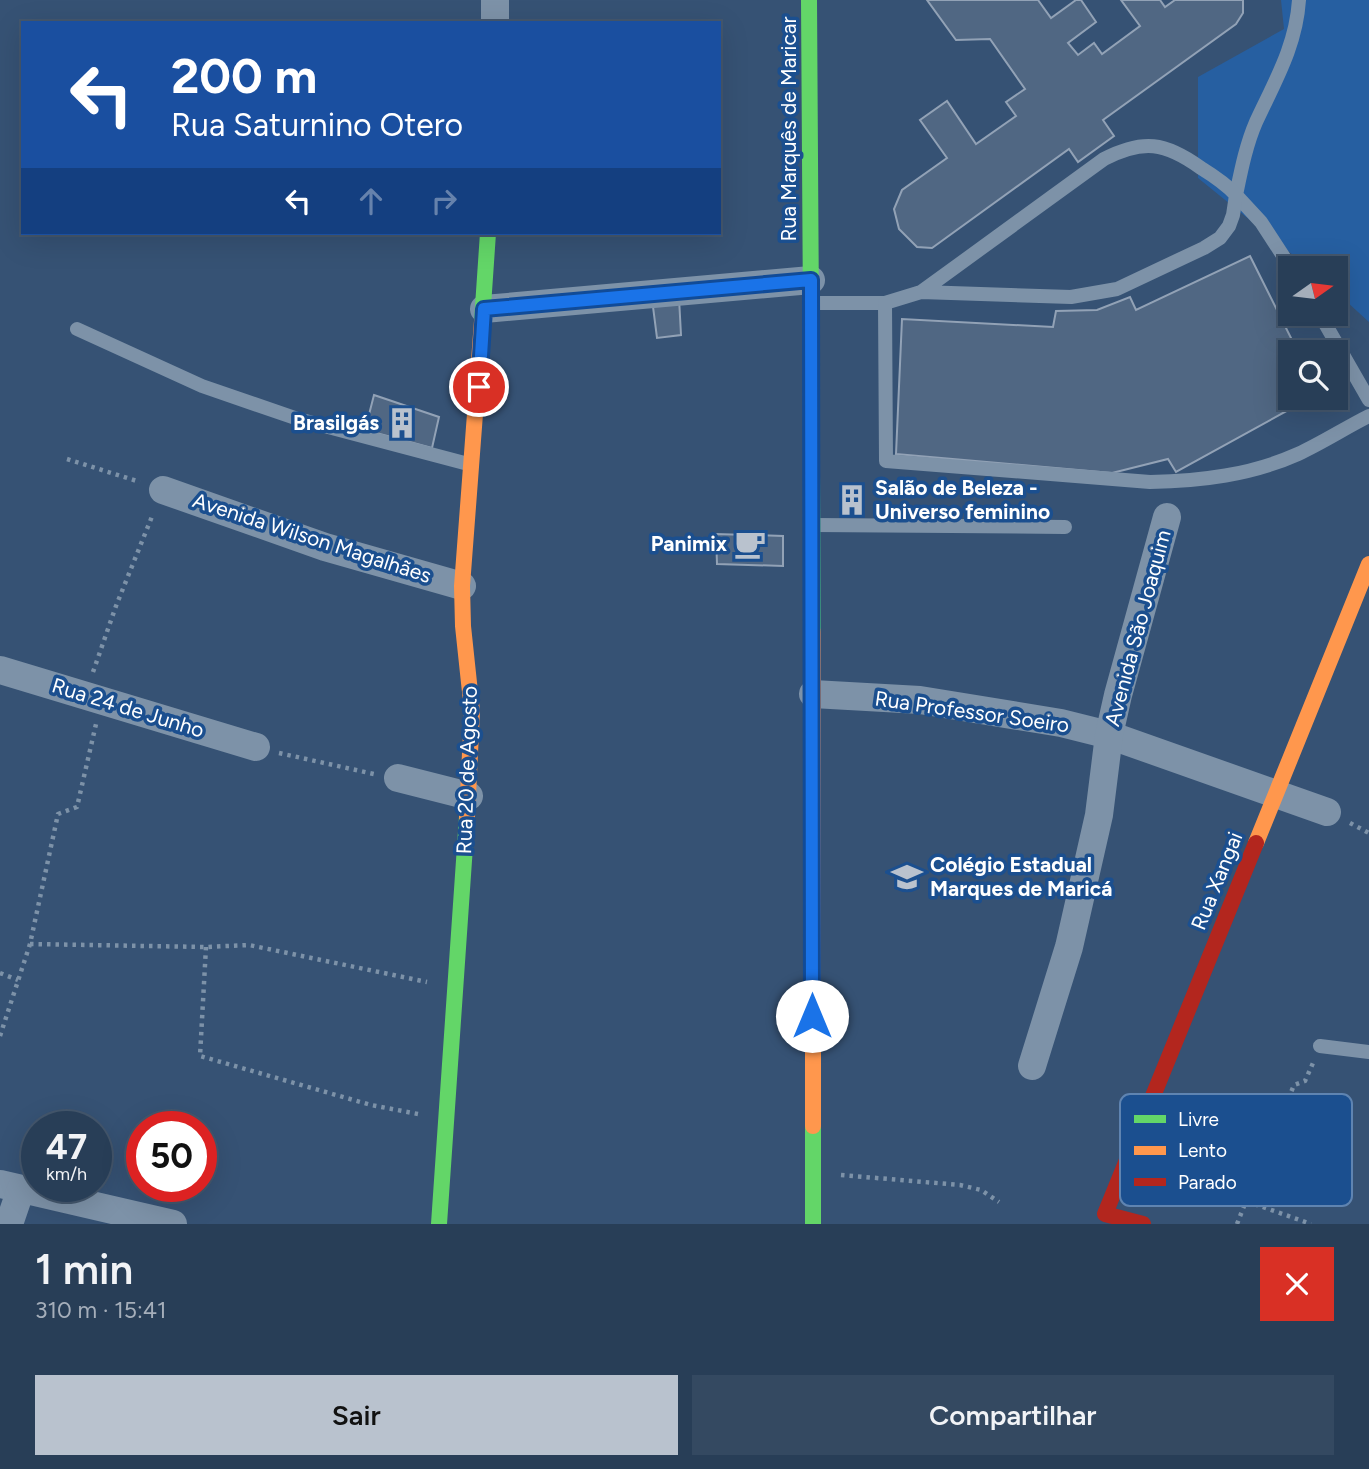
<!DOCTYPE html>
<html lang="pt">
<meta charset="utf-8">
<style>
:root{--surface:#283e57;--page:#344961;--text:#f1f3f6;--muted:#a5aeba;--line:#44576d;--accent:#b9c2ce}
body{margin:0;font-family:Figtree,sans-serif;background:var(--page);color:var(--text);height:100vh;display:flex;flex-direction:column;font-size:26px;white-space:nowrap}
*{box-sizing:border-box;margin:0}
p{font-size:23px;color:var(--muted)}
.icon{flex:none;width:38px;height:38px;fill:none;stroke:currentColor;stroke-width:2;stroke-linecap:round;stroke-linejoin:round}
.map{position:relative;height:1224px;overflow:hidden}
.sheet{display:flex;flex-direction:column;background:var(--surface);flex:1}
.sheet>*{flex:none}
.banner{position:absolute;left:21px;top:21px;width:700px;height:214px;border-radius:0px;box-shadow:0 7px 28px #0002,0 0 0 2px var(--line);background:#1a4fa0;color:#fff;overflow:hidden}
.needle{width:46px;rotate:76deg}
.buttons{position:absolute;left:1278px;top:256px;display:grid;gap:14px}
.buttons a{display:grid;place-items:center;width:70px;height:70px;border-radius:0px;background:var(--surface);box-shadow:0 7px 28px #0002,0 0 0 2px var(--line);font-size:35px}
.speed{position:absolute;left:21px;top:1111px;display:flex;gap:14px;font-size:35px;font-weight:700;text-align:center}
.speed>*{display:grid;place-content:center;width:91px;height:91px;border-radius:50%;background:var(--surface);box-shadow:0 7px 28px #0002,0 0 0 2px var(--line);line-height:1}
.speed small{font-size:18px;font-weight:400}
.speed .limit{border:10px solid #d22;background:#fff;color:#111}
.pin{position:absolute;display:grid;place-items:center;width:60px;height:60px;color:#fff;margin:-30px;border:4px solid #fff;border-radius:50%;box-shadow:0 2px 7px #0007}
.me{position:absolute;width:77px;margin:-38px;rotate:0deg;stroke-linejoin:round;filter:drop-shadow(0 0 5px #0008)}
.turn{display:flex;align-items:center;gap:24px;height:147px;padding:0 35px;font-size:32px}
.turn .icon{width:91px;height:91px;stroke-width:2.5}
.turn b{display:block;font-size:49px;line-height:60px}
.lanes{display:flex;align-items:center;height:66px;padding:0 35px;background:#0003;justify-content:center;gap:35px;direction:ltr}
.lanes .off{opacity:.35}
.round{display:grid;place-items:center;flex:none;width:74px;height:74px;border-radius:0px;background:var(--page)}
.head{display:flex;align-items:center;justify-content:space-between;height:119px;padding:0 35px}
h1{font-size:42px;font-weight:600;line-height:52px}
.cta{display:flex;gap:14px;margin-top:auto;padding:14px 35px}
.cta a{flex:1;height:80px;border-radius:0px;background:var(--accent);color:#111;font-size:28px;font-weight:600;line-height:80px;text-align:center}
.cta a+a{background:var(--page);color:var(--text)}
.map>svg:first-child{display:block}
.green{fill:#265fa1}
.building{fill:#506783;stroke:#92a2b6;stroke-width:2}
.lines{fill:none;stroke-linecap:round;stroke-linejoin:round}
.path{stroke:#7d92a8;stroke-width:4.5;stroke-dasharray:3.5 5;stroke-linecap:butt}
.lane{stroke:#7d92a8;stroke-width:14}
.street{stroke:#7d92a8;stroke-width:28}
.fast{stroke:#63d668;stroke-width:16}
.slow{stroke:#ff974d;stroke-width:16}
.jam{stroke:#b3261e;stroke-width:16}
.route-casing{stroke:#114b97;stroke-width:18}
.route{stroke:#1a73e8;stroke-width:12}
.labels{text-anchor:middle;stroke-width:7;stroke-linejoin:round;paint-order:stroke}
.street-label{font-size:21px;fill:#fff;stroke:#1b4f8f}
.poi-label{font-size:21px;font-weight:bold;fill:#fff;stroke:#1b4f8f;text-anchor:end}
.key{fill:#1b4f8f;stroke:#5f84b1;stroke-width:2}
.key-label{font-size:19px;fill:#fff}
</style>
<div class="map">
<svg width="1369" height="1224" viewBox="0 0 1369 1224">
<rect width="100%" height="100%" fill="#365274"/>
<polygon class="green" points="1281,0 1369,0 1369,322 1335,291 1335,268 1309,268 1198,178 1198,77 1284,29"/>
<g class="building">
<polygon points="927,0 1038,0 1051,18 1076,0 1081,0 1096,22 1068,43 1078,55 1094,43 1102,54 1140,26 1121,0 1160,0 1165,7 1175,0 1243,0 1243,13 1236,24 1103,120 1114,136 1078,162 1069,149 932,248 917,247 899,229 894,209 902,190 947,158 920,120 947,101 976,144 1016,116 1006,102 1025,89 990,39 956,40"/>
<polygon points="1250,256 1298,352 1290,352 1290,397 1312,397 1176,472 1168,459 1112,473 896,454 902,319 1053,327 1056,311 1097,310 1130,297 1136,310"/>
<polygon points="679,298 681,335 657,338 652,299"/>
<polygon points="374,395 439,417 432,448 365,430"/>
<polygon points="861,485 862,514 841,515 844,486"/>
<polygon points="716,534 783,536 783,566 717,564"/>
</g>
<g class="lines">
<g class="path">
<polyline points="67,459 140,482"/>
<polyline points="93,672 116,606 153,514"/>
<polyline points="279,753 374,774"/>
<polyline points="1350,823 1369,833"/>
<polyline points="30,944 206,947 249,945 427,982"/>
<polyline points="206,947 200,1056 371,1105 418,1114"/>
<polyline points="0,973 18,980"/>
<polyline points="0,1036 30,944 58,814 77,807 96,724"/>
<polyline points="841,1175 960,1185 981,1190 999,1202"/>
<polyline points="1246,1201 1294,1085 1305,1081 1313,1063"/>
<polyline points="1237,1224 1246,1201 1311,1224"/>
</g>
<g class="lane">
<path d="M1291,268l-30,-46 -25,-27c5,-24 10,-50 20,-73 19,-41 40,-76 43,-122"/>
<path d="M813,303h72l36,-11 150,5 46,-8 87,-41 16,-10 9,-12 4,-11 3,-20c-10,-11 -22,-19 -35,-27 -36,-26 -58,-29 -97,-9l-183,133"/>
<path d="M885,303l1,158 264,21c51,-1 101,-7 148,-28 24,-11 47,-26 71,-38"/>
<polyline points="1319,313 1369,400"/>
<polyline points="77,329 202,386 298,419 472,465"/>
<polyline points="815,525 1065,527"/>
<polyline points="1320,1046 1369,1052"/>
</g>
<g class="street">
<polyline points="495,0 495,23"/>
<polyline points="484,309 811,280"/>
<polyline points="163,490 325,547 462,586"/>
<polyline points="0,670 256,747"/>
<polyline points="813,694 920,700 1061,723 1109,735 1327,812"/>
<polyline points="398,778 469,796"/>
<polyline points="1032,1066 1069,947 1099,815 1109,735 1118,695 1167,517"/>
<polyline points="0,1184 173,1224"/>
<polyline points="9,1224 21,1189"/>
</g>
<g class="fast">
<polyline points="809,0 813,632"/>
<polyline points="482,321 488,233"/>
<polyline points="813,1126 813,1224"/>
<polyline points="439,1224 467,817"/>
</g>
<g class="slow">
<polyline points="813,632 813,1126"/>
<polyline points="467,817 472,711 463,626 462,586 482,321"/>
<polyline points="1256,843 1369,564"/>
</g>
<polyline class="jam" points="1143,1224 1105,1214 1256,843"/>
</g>
<g class="lines">
<defs>
<polyline id="route" points="479,387 484,309 811,280 812,1016"/>
</defs>
<use href="#route" class="route-casing"/>
<use href="#route" class="route"/>
</g>
<defs>
<symbol id="building-bare" viewBox="-9 -9 18 18"><path d="M-4-6H4V6H1V3H-1V6H-4ZM-2.5-4.3h1.7v1.8h-1.7ZM.8-4.3h1.7v1.8H.8ZM-2.5-1h1.7V.8h-1.7ZM.8-1h1.7V.8H.8Z" fill="#b9c2ce" stroke="#1b4f8f" stroke-width="2.5" paint-order="stroke"/></symbol>
<symbol id="cafe-bare" viewBox="-9 -9 18 18"><path d="M-5.5-4.5H6V0H3Q3 3.5 0 3.5H-2.5Q-5.5 3.5-5.5 0ZM3-3.2v2h1.7v-2ZM-6 4.5H4V6H-6Z" fill="#b9c2ce" stroke="#1b4f8f" stroke-width="2.5" paint-order="stroke"/></symbol>
<symbol id="school-bare" viewBox="-9 -9 18 18"><path d="M0-5L7-2L0 1L-7-2ZM-4 1L0 2.5L4 1V4Q0 6-4 4Z" fill="#b9c2ce" stroke="#1b4f8f" stroke-width="2.5" paint-order="stroke"/></symbol>
</defs>
<g fill-rule="evenodd">
<use href="#building-bare" x="380" y="401" width="44" height="44"/>
<use href="#building-bare" x="830" y="478" width="44" height="44"/>
<use href="#cafe-bare" x="728" y="522" width="44" height="44"/>
<use href="#school-bare" x="885" y="855" width="44" height="44"/>
</g>
<g class="labels">
<g class="street-label">
<text transform="translate(789 129) rotate(-90)" y="7">Rua Marquês de Maricar</text>
<text transform="translate(312 538) rotate(18)" y="7">Avenida Wilson Magalhães</text>
<text transform="translate(1138 628) rotate(-75)" y="7">Avenida São Joaquim</text>
<text transform="translate(128 708) rotate(17)" y="7">Rua 24 de Junho</text>
<text transform="translate(972 712) rotate(8)" y="7">Rua Professor Soeiro</text>
<text transform="translate(467 770) rotate(-88)" y="7">Rua 20 de Agosto</text>
<text transform="translate(1217 881) rotate(-68)" y="7">Rua Xangai</text>
</g>
<g class="poi-label">
<text x="379" y="430">Brasilgás</text>
<text x="875" y="495" text-anchor="start">Salão de Beleza -<tspan x="875" dy="24">Universo feminino</tspan></text>
<text x="727" y="551">Panimix</text>
<text x="930" y="872" text-anchor="start">Colégio Estadual<tspan x="930" dy="24">Marques de Maricá</tspan></text>
</g>
</g>
<rect x="1120" y="1094" width="232" height="112" rx="10" class="key"/>
<rect x="1134" y="1115" width="32" height="8" fill="#63d668"/>
<rect x="1134" y="1146" width="32" height="9" fill="#ff974d"/>
<rect x="1134" y="1178" width="32" height="8" fill="#b3261e"/>
<g class="key-label">
<text x="1178" y="1126">Livre</text>
<text x="1178" y="1157">Lento</text>
<text x="1178" y="1189">Parado</text>
</g>
</svg>
<div class="buttons">
<a><svg class="needle" viewBox="-14 -14 28 28"><path d="M0-13l5 13h-10z" fill="#e53935"/><path d="M0 13l5-13h-10z" fill="#a5aeba"/></svg></a>
<a><svg class="icon" aria-label="search" viewBox="0 0 24 24"><circle cx="10" cy="10" r="6"/><path d="M15 15l6 6"/></svg></a>
</div>
<div class="speed"><div>47<small>km/h</small></div><div class="limit">50</div></div>
<div class="pin" style="left:479px;top:387px;background:#d93025"><svg class="icon" aria-label="arrive" viewBox="0 0 24 24"><path d="M6 21V4h12l-3 4 3 4H6"/></svg></div>
<svg class="me" style="left:812px;top:1016px" viewBox="-20 -20 40 40"><circle r="19" fill="#fff"/><path d="M0-13L10 11 0 6-10 11z" fill="#1a73e8"/></svg>
<div class="banner">
<div class="turn"><svg class="icon" aria-label="left" viewBox="0 0 24 24"><path d="M17 20v-9H6M10 6l-5 5 5 5"/></svg><div><b>200 m</b>Rua Saturnino Otero</div></div>
<div class="lanes"><svg class="icon" aria-label="left" viewBox="0 0 24 24"><path d="M17 20v-9H6M10 6l-5 5 5 5"/></svg><svg class="icon off" aria-label="ahead" viewBox="0 0 24 24"><path d="M12 20V5M6 11l6-6 6 6"/></svg><svg class="icon off" aria-label="right" viewBox="0 0 24 24"><path d="M7 20v-9h11M14 6l5 5-5 5"/></svg></div>
</div>
</div>
<section class="sheet">
<div class="head"><div><h1>1 min</h1><p>310 m · 15:41</p></div><a class="round" style="background:#d93025;color:#fff"><svg class="icon" aria-label="close" viewBox="0 0 24 24"><path d="M6 6l12 12M18 6L6 18"/></svg></a></div>
<div class="cta"><a>Sair</a><a>Compartilhar</a></div>
</section>
